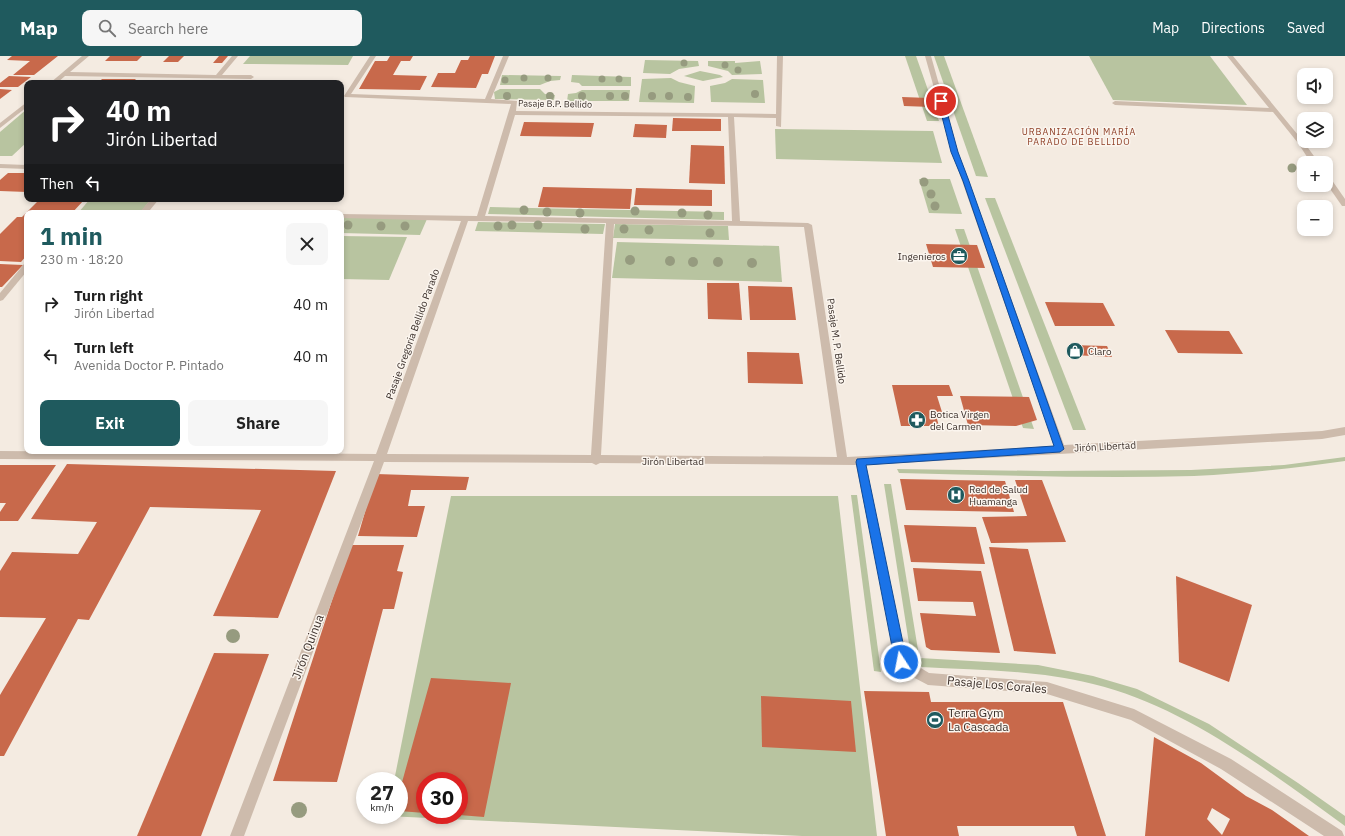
<!DOCTYPE html>
<meta charset="utf-8">
<style>
:root{--surface:#fff;--page:#f6f6f6;--text:#222;--muted:#767676;--accent:#1f5a5e}
body{margin:0;font-family:"IBM Plex Sans",sans-serif;background:var(--page);color:var(--text);height:100vh;display:flex;flex-direction:column;font-size:15px;white-space:nowrap}
*{box-sizing:border-box;margin:0}
p{font-size:13px;color:var(--muted)}
.icon{flex:none;width:22px;height:22px;fill:none;stroke:currentColor;stroke-width:2;stroke-linecap:round;stroke-linejoin:round}
.map{position:relative;flex:1;overflow:hidden}
.panel{position:absolute;left:24px;top:154px;width:320px;height:244px;display:flex;flex-direction:column;background:var(--surface);border-radius:8px;box-shadow:0 2px 6px #0003}
.panel>*{flex:none}
.top-card{position:absolute;left:24px;top:24px;width:320px;height:122px;border-radius:8px;box-shadow:0 2px 6px #0003;background:#202124;color:#fff;overflow:hidden}
.tools{position:absolute;left:1297px;top:12px;display:grid;gap:8px}
.tools a{display:grid;place-items:center;width:36px;height:36px;border-radius:8px;background:var(--surface);box-shadow:0 2px 6px #0003;font-size:20px}
.speed{position:absolute;left:356px;top:716px;display:flex;gap:8px;font-size:20px;font-weight:700;text-align:center}
.speed>*{display:grid;place-content:center;width:52px;height:52px;border-radius:50%;background:var(--surface);box-shadow:0 2px 6px #0003;line-height:1}
.speed small{font-size:10px;font-weight:400}
.speed .limit{border:6px solid #d22;background:#fff;color:#111}
.pin{position:absolute;display:grid;place-items:center;width:34px;height:34px;color:#fff;margin:-17px;border:2px solid #fff;border-radius:50%;box-shadow:0 1px 4px #0007}
.me{position:absolute;width:44px;margin:-22px;rotate:349deg;stroke-linejoin:round;filter:drop-shadow(0 0 3px #0008)}
.turn{display:flex;align-items:center;gap:14px;height:84px;padding:0 16px;font-size:18px}
.turn .icon{width:52px;height:52px;stroke-width:2.5}
.turn b{display:block;font-size:28px;line-height:34px}
.then{display:flex;align-items:center;height:38px;padding:0 16px;background:#0003;gap:8px;font-size:15px}
.round{display:grid;place-items:center;flex:none;width:42px;height:42px;border-radius:8px;background:var(--page)}
.head{display:flex;align-items:center;justify-content:space-between;height:68px;padding:0 16px}
h1{font-size:24px;font-weight:700;line-height:30px;color:var(--accent)}
.button{display:flex;gap:8px;margin-top:auto;padding:8px 16px}
.button a{flex:1;height:46px;border-radius:8px;background:var(--accent);color:#fff;font-size:16px;font-weight:700;line-height:46px;text-align:center}
.button a+a{background:var(--page);color:var(--text)}
ul{padding:0;list-style:none}
li{display:flex;align-items:center;gap:12px;height:52px;padding:0 16px}
li div{flex:1}
li b{display:block;font-size:15px}
li em{font-style:normal}
header{display:flex;align-items:center;gap:24px;box-sizing:border-box;height:56px;padding:0 20px;background:var(--accent);color:#fff}
header strong{font-size:19px}
nav{display:flex;gap:22px;margin-inline-start:auto;font-size:14px}
.search{width:280px;height:36px;background:var(--page);display:flex;align-items:center;gap:10px;box-sizing:border-box;padding:0 14px;border-radius:8px;color:var(--muted);font-size:15px}
.map>svg:first-child{display:block}
.green{fill:#b8c4a0;fill-rule:evenodd}
.building{fill:#c8694b;fill-rule:evenodd}
.lines{fill:none;stroke-linecap:round;stroke-linejoin:round}
.minor{fill:#cdbbac;fill-rule:evenodd}
.tree{fill:#969b7f}
.route{fill:#1a73e8;stroke:#114b97}
.labels{text-anchor:middle;stroke-width:3;stroke-linejoin:round;paint-order:stroke}
.far-street-label{font-size:9px;fill:#3b302b;stroke:#fbf5ee}
.far-neighbourhood-label{font-size:9px;letter-spacing:1px;fill:#8c3b22;stroke:#fbf5ee}
.poi-label{font-size:10px;fill:#3b302b;stroke:#fbf5ee;text-anchor:start}
.street-label{font-size:10px;fill:#3b302b;stroke:#fbf5ee}
.near-street-label{font-size:12px;fill:#3b302b;stroke:#fbf5ee}
.near-poi-label{font-size:12px;fill:#3b302b;stroke:#fbf5ee;text-anchor:start}
</style>
<header>
<strong>Map</strong>
<div class="search"><svg class="icon" aria-label="search" viewBox="0 0 24 24"><circle cx="10" cy="10" r="6"/><path d="M15 15l6 6"/></svg>Search here</div>
<nav><a>Map</a><a>Directions</a><a>Saved</a></nav>
</header>
<div class="map">
<svg width="1345" height="780" viewBox="0 0 1345 780">
<rect width="100%" height="100%" fill="#f4ebe1"/>
<g class="green">
<polygon points="250,0 353,0 348,9 243,8"/>
<polygon points="905,0 916,0 939,65 927,65"/>
<polygon points="934,0 944,0 988,121 976,120"/>
<polygon points="1089,0 1210,0 1247,49 1113,44"/>
<polygon points="645,4 698,5 699,10 679,13 670,18 643,17"/>
<polygon points="708,5 735,5 735,7 760,5 762,18 732,19 728,15 708,10"/>
<polygon points="700,15 720,19 723,21 703,25 684,20"/>
<polygon points="502,19 561,20 560,24 550,25 540,29 500,29"/>
<polygon points="572,19 631,21 631,30 582,30 579,27 571,26"/>
<polygon points="671,22 679,26 695,30 694,47 639,46 642,23"/>
<polygon points="732,23 763,24 765,47 711,46 710,30 725,27"/>
<polygon points="500,33 540,33 545,38 555,39 554,44 495,43 494,36"/>
<polygon points="582,34 630,34 629,45 567,45 568,38 576,37"/>
<polygon points="27,53 27,86 12,100 0,100 0,76"/>
<polygon points="775,73 933,75 942,107 776,103"/>
<polygon points="919,123 950,123 962,158 929,157"/>
<polygon points="985,142 995,142 1086,374 1073,374"/>
<polygon points="90,143 151,143 140,157 78,157"/>
<polygon points="490,151 724,156 724,164 488,158"/>
<polygon points="341,161 427,163 420,179 341,177"/>
<polygon points="478,166 605,168 603,178 475,175"/>
<polygon points="615,168 728,170 729,184 613,182"/>
<polygon points="955,173 964,173 1034,373 1023,372"/>
<polygon points="341,180 407,181 389,224 341,223"/>
<polygon points="617,186 779,190 782,226 612,222"/>
<path d="M1345,401v4c-50,7 -101,13 -151,15 -98,3 -197,-1 -295,-3l-2,-4 148,2 146,-1 93,-5z"/>
<polygon points="884,428 891,428 918,594 910,594"/>
<polygon points="851,439 857,439 881,616 874,615"/>
<path d="M451,440h387l39,340h-75l-415,-20 12,-1v-34h-5zM425,725h34v34h-34z"/>
<path d="M920,602l118,7 55,11 44,13 72,35 89,59 47,33v10c-75,-54 -160,-120 -252,-142 -56,-14 -114,-14 -172,-17z"/>
</g>
<g class="building">
<polygon points="12,0 58,0 34,19 13,19 30,5 7,4"/>
<polygon points="110,0 142,0 137,5 105,5"/>
<polygon points="169,0 184,0 178,6 163,6"/>
<polygon points="219,0 228,0 222,7 213,7"/>
<polygon points="390,0 413,0 410,5 401,5 393,19 427,20 420,34 359,33 375,5 387,5"/>
<polygon points="470,0 495,0 488,18 482,18 476,32 431,31 438,17 455,17 461,4 468,4"/>
<polygon points="9,20 31,21 18,31 0,31 0,27"/>
<polygon points="102,23 136,23 132,27 98,27"/>
<polygon points="146,24 180,24 178,27 144,27"/>
<polygon points="194,24 222,25 220,27 192,27"/>
<polygon points="0,33 12,34 0,43"/>
<polygon points="902,41 929,42 931,51 904,50"/>
<polygon points="673,62 721,63 721,75 672,75"/>
<polygon points="524,66 594,67 591,81 520,80"/>
<polygon points="635,68 667,69 666,82 633,81"/>
<polygon points="691,89 724,90 725,128 689,127"/>
<polygon points="8,117 27,117 27,136 0,135 0,124"/>
<polygon points="543,131 632,133 630,153 538,151"/>
<polygon points="636,132 712,134 712,150 634,149"/>
<polygon points="40,143 83,145 72,157 27,157 27,199 21,206 0,205 0,178 17,161 22,161"/>
<polygon points="926,188 977,189 985,212 933,211"/>
<polygon points="0,208 23,209 2,231 0,231"/>
<polygon points="707,227 739,227 742,264 708,263"/>
<polygon points="748,230 792,231 796,264 750,264"/>
<polygon points="1045,246 1103,247 1115,270 1055,270"/>
<polygon points="1165,274 1229,275 1243,298 1178,297"/>
<polygon points="1069,289 1107,290 1112,301 1073,299"/>
<polygon points="747,296 799,297 803,328 748,327"/>
<polygon points="892,329 949,329 953,340 937,340 942,356 935,356 939,370 901,370"/>
<polygon points="960,340 1029,341 1037,364 1016,370 968,369"/>
<polygon points="67,408 336,415 278,562 213,560 261,454 150,451 89,564 78,563 4,700 0,700 0,639 46,562 0,561 0,515 12,496 78,498 97,466 31,463"/>
<polygon points="0,409 56,409 18,465 0,465 0,456 6,447 0,447"/>
<polygon points="376,418 469,421 466,434 411,434 408,450 425,450 417,481 358,480"/>
<polygon points="900,423 1005,425 1014,456 906,454"/>
<polygon points="1015,424 1042,424 1066,486 991,487 982,461 1027,460"/>
<polygon points="904,469 976,471 985,508 911,506"/>
<polygon points="350,489 404,489 397,515 403,516 394,553 383,553 337,726 273,725"/>
<polygon points="989,491 1028,493 1056,598 1014,595"/>
<polygon points="913,512 981,515 1000,597 931,594 926,591 920,557 976,560 973,546 918,545"/>
<polygon points="1176,520 1252,549 1229,626 1179,606"/>
<polygon points="214,597 269,598 201,780 137,780"/>
<polygon points="431,622 511,627 484,761 459,759 459,725 425,725 425,757 399,755 399,737"/>
<polygon points="864,635 929,636 931,646 1063,646 1106,780 1077,780 1074,770 957,770 959,780 886,780"/>
<polygon points="761,640 851,645 856,696 762,691"/>
<path d="M1154,681l47,26 45,33 26,14 37,26h-164zM1212,752l18,11 -8,16 -15,-16z"/>
</g>
<g class="lines">
<g class="minor">
<polygon points="82,0 89,0 70,16 216,19 232,0 238,0 222,19 251,19 254,21 251,23 65,20 57,27 50,27"/>
<path d="M370,0h6l-25,38 134,5 18,-43h6l-18,43 26,2 -1,10 260,3 1,-58h6l-2,71 -5,-1v-8l-42,-1 6,104 68,2 4,2 35,232 207,-11 -102,-294 -27,-96h6l27,96 106,293 258,-14 23,-4v8l-23,4 -456,26 40,194 23,14 118,9 87,27 97,50 111,72 2,5h-20l-103,-67 -90,-49 -84,-26 -119,-9 -19,-10 -12,-9 -41,-201 -256,-2 -4,2 -4,-2 -208,-1 -140,374h-14l144,-375 -374,-2v-8l376,3 85,-233 -120,-3v-4l136,2 34,-112 -166,-7 -1,-1zM515,59l213,2 4,104 -247,-5zM468,165l138,2 -15,232 -204,-1zM614,168l190,3 33,230 -236,-2z"/>
<polygon points="1227,0 1233,0 1303,85 1319,107 1311,107 1298,87 1273,56 1115,49 1112,47 1115,45 1269,52"/>
<polygon points="27,46 27,51 0,72 0,67"/>
<polygon points="0,108 27,109 27,113 0,112"/>
<polygon points="1326,120 1329,120 1345,143 1345,150 1342,150 1326,127"/>
<polygon points="151,143 159,143 150,154 230,155 234,157 139,157"/>
<polygon points="24,208 27,208 27,215 3,244 0,245 0,237"/>
</g>
</g>
<g class="tree">
<circle cx="684" cy="7" r="3.5"/>
<circle cx="725" cy="9" r="3.5"/>
<circle cx="738" cy="14" r="3.5"/>
<circle cx="524" cy="22" r="3.5"/>
<circle cx="548" cy="22" r="3.5"/>
<circle cx="602" cy="23" r="3.5"/>
<circle cx="619" cy="23" r="3.5"/>
<circle cx="505" cy="24" r="3.5"/>
<circle cx="755" cy="38" r="4"/>
<circle cx="507" cy="40" r="4"/>
<circle cx="550" cy="40" r="4"/>
<circle cx="582" cy="40" r="4"/>
<circle cx="610" cy="40" r="4"/>
<circle cx="625" cy="40" r="4"/>
<circle cx="652" cy="40" r="4"/>
<circle cx="669" cy="40" r="4"/>
<circle cx="688" cy="41" r="4"/>
<circle cx="1292" cy="112" r="4.5"/>
<circle cx="924" cy="126" r="4.5"/>
<circle cx="931" cy="138" r="4.5"/>
<circle cx="935" cy="150" r="4.5"/>
<circle cx="524" cy="154" r="4.5"/>
<circle cx="635" cy="155" r="4.5"/>
<circle cx="547" cy="156" r="4.5"/>
<circle cx="580" cy="157" r="4.5"/>
<circle cx="682" cy="157" r="4.5"/>
<circle cx="708" cy="159" r="4.5"/>
<circle cx="348" cy="169" r="4.5"/>
<circle cx="512" cy="169" r="4.5"/>
<circle cx="538" cy="169" r="4.5"/>
<circle cx="381" cy="170" r="4.5"/>
<circle cx="405" cy="170" r="4.5"/>
<circle cx="498" cy="170" r="4.5"/>
<circle cx="585" cy="173" r="4.5"/>
<circle cx="624" cy="173" r="4.5"/>
<circle cx="649" cy="174" r="4.5"/>
<circle cx="710" cy="177" r="4.5"/>
<circle cx="630" cy="204" r="5"/>
<circle cx="670" cy="205" r="5"/>
<circle cx="693" cy="206" r="5"/>
<circle cx="718" cy="206" r="5"/>
<circle cx="752" cy="207" r="5"/>
<circle cx="233" cy="580" r="7"/>
<circle cx="299" cy="754" r="8"/>
</g>
<polygon class="route" points="941,43 944,45 958,96 969,125 1064,393 1060,396 866,409 907,606 905,609 901,611 897,609 895,606 856,406 857,403 1054,390 963,125 951,96 938,45"/>
<defs>
<symbol id="office-disc" viewBox="-11 -11 22 22"><circle r="9.5" fill="#1f5a5e" stroke="#fbf5ee"/><path d="M-6-3h4V-5.5h4V-3h4V5H-6ZM-1-4.5V-3h2v-1.5ZM-6 0V1H6V0Z" fill="#fff"/></symbol>
<symbol id="shop-disc" viewBox="-11 -11 22 22"><circle r="9.5" fill="#1f5a5e" stroke="#fbf5ee"/><path d="M-5-2.5h2.3a2.7 3.5 0 0 1 5.4 0H5L5.5 6h-11ZM-1.5-2.5h3a1.5 2.3 0 0 0-3 0Z" fill="#fff"/></symbol>
<symbol id="pharmacy-disc" viewBox="-11 -11 22 22"><circle r="9.5" fill="#1f5a5e" stroke="#fbf5ee"/><path d="M-2-6h4v4h4v4h-4v4h-4v-4h-4v-4h4Z" fill="#fff"/></symbol>
<symbol id="hospital-disc" viewBox="-11 -11 22 22"><circle r="9.5" fill="#1f5a5e" stroke="#fbf5ee"/><path d="M-5-5h3v3.5h4V-5h3V5h-3V1.5h-4V5h-3Z" fill="#fff"/></symbol>
<symbol id="stadium-disc" viewBox="-11 -11 22 22"><circle r="9.5" fill="#1f5a5e" stroke="#fbf5ee"/><path d="M0-5a6.5 5 0 1 0 0 10a6.5 5 0 1 0 0-10ZM-3.5-1.8h7v3.6h-7Z" fill="#fff"/></symbol>
</defs>
<g fill-rule="evenodd">
<use href="#office-disc" x="949" y="190" width="20" height="20"/>
<use href="#shop-disc" x="1065" y="285" width="20" height="20"/>
<use href="#pharmacy-disc" x="907" y="354" width="20" height="20"/>
<use href="#hospital-disc" x="946" y="429" width="20" height="20"/>
<use href="#stadium-disc" x="925" y="654" width="20" height="20"/>
</g>
<g class="labels">
<g class="far-street-label">
<text transform="translate(555 48) rotate(1)" y="3">Pasaje B.P. Bellido</text>
</g>
<g class="far-neighbourhood-label">
<text x="1079" y="79">URBANIZACIÓN MARÍA<tspan x="1079" dy="10">PARADO DE BELLIDO</tspan></text>
</g>
<g class="poi-label">
<text x="946" y="204" text-anchor="end">Ingenieros</text>
<text x="1088" y="299">Claro</text>
<text x="930" y="362">Botica Virgen<tspan x="930" dy="12">del Carmen</tspan></text>
<text x="969" y="437">Red de Salud<tspan x="969" dy="12">Huamanga</tspan></text>
</g>
<g class="street-label">
<text transform="translate(412 278) rotate(-70)" y="4">Pasaje Gregoria Bellido Parado</text>
<text transform="translate(837 285) rotate(82)" y="4">Pasaje M. P. Bellido</text>
<text transform="translate(1105 390) rotate(-3)" y="4">Jirón Libertad</text>
<text x="673" y="409">Jirón Libertad</text>
</g>
<g class="near-street-label">
<text transform="translate(308 591) rotate(-69)" y="4">Jirón Quinua</text>
<text transform="translate(997 629) rotate(5)" y="4">Pasaje Los Corales</text>
</g>
<g class="near-poi-label">
<text x="948" y="661">Terra Gym<tspan x="948" dy="14">La Cascada</tspan></text>
</g>
</g>
</svg>
<div class="tools">
<a><svg class="icon" aria-label="sound" viewBox="0 0 24 24"><path d="M4 9h4l5-4v14l-5-4H4zM17 9q2 3 0 6"/></svg></a>
<a><svg class="icon" aria-label="layers" viewBox="0 0 24 24"><path d="M12 4l9 5-9 5-9-5zM3 14l9 5 9-5"/></svg></a>
<a>+</a>
<a>−</a>
</div>
<div class="speed"><div>27<small>km/h</small></div><div class="limit">30</div></div>
<div class="pin" style="left:941px;top:45px;background:#d93025"><svg class="icon" aria-label="arrive" viewBox="0 0 24 24"><path d="M6 21V4h12l-3 4 3 4H6"/></svg></div>
<svg class="me" style="left:901px;top:606px" viewBox="-20 -20 40 40"><circle r="17" fill="#1a73e8" stroke="#fff" stroke-width="3"/><path d="M0-11L8 9 0 5-8 9z" fill="#fff"/></svg>
<div class="top-card">
<div class="turn"><svg class="icon" aria-label="right" viewBox="0 0 24 24"><path d="M7 20v-9h11M14 6l5 5-5 5"/></svg><div><b>40 m</b>Jirón Libertad</div></div>
<div class="then">Then<svg class="icon" aria-label="left" viewBox="0 0 24 24"><path d="M17 20v-9H6M10 6l-5 5 5 5"/></svg></div>
</div>
<section class="panel">
<div class="head"><div><h1>1 min</h1><p>230 m · 18:20</p></div><a class="round"><svg class="icon" aria-label="close" viewBox="0 0 24 24"><path d="M6 6l12 12M18 6L6 18"/></svg></a></div>
<ul>
<li><svg class="icon" aria-label="right" viewBox="0 0 24 24"><path d="M7 20v-9h11M14 6l5 5-5 5"/></svg><div><b>Turn right</b><p>Jirón Libertad</p></div><em>40 m</em></li>
<li><svg class="icon" aria-label="left" viewBox="0 0 24 24"><path d="M17 20v-9H6M10 6l-5 5 5 5"/></svg><div><b>Turn left</b><p>Avenida Doctor P. Pintado</p></div><em>40 m</em></li>
</ul>
<div class="button"><a>Exit</a><a>Share</a></div>
</section>
</div>
